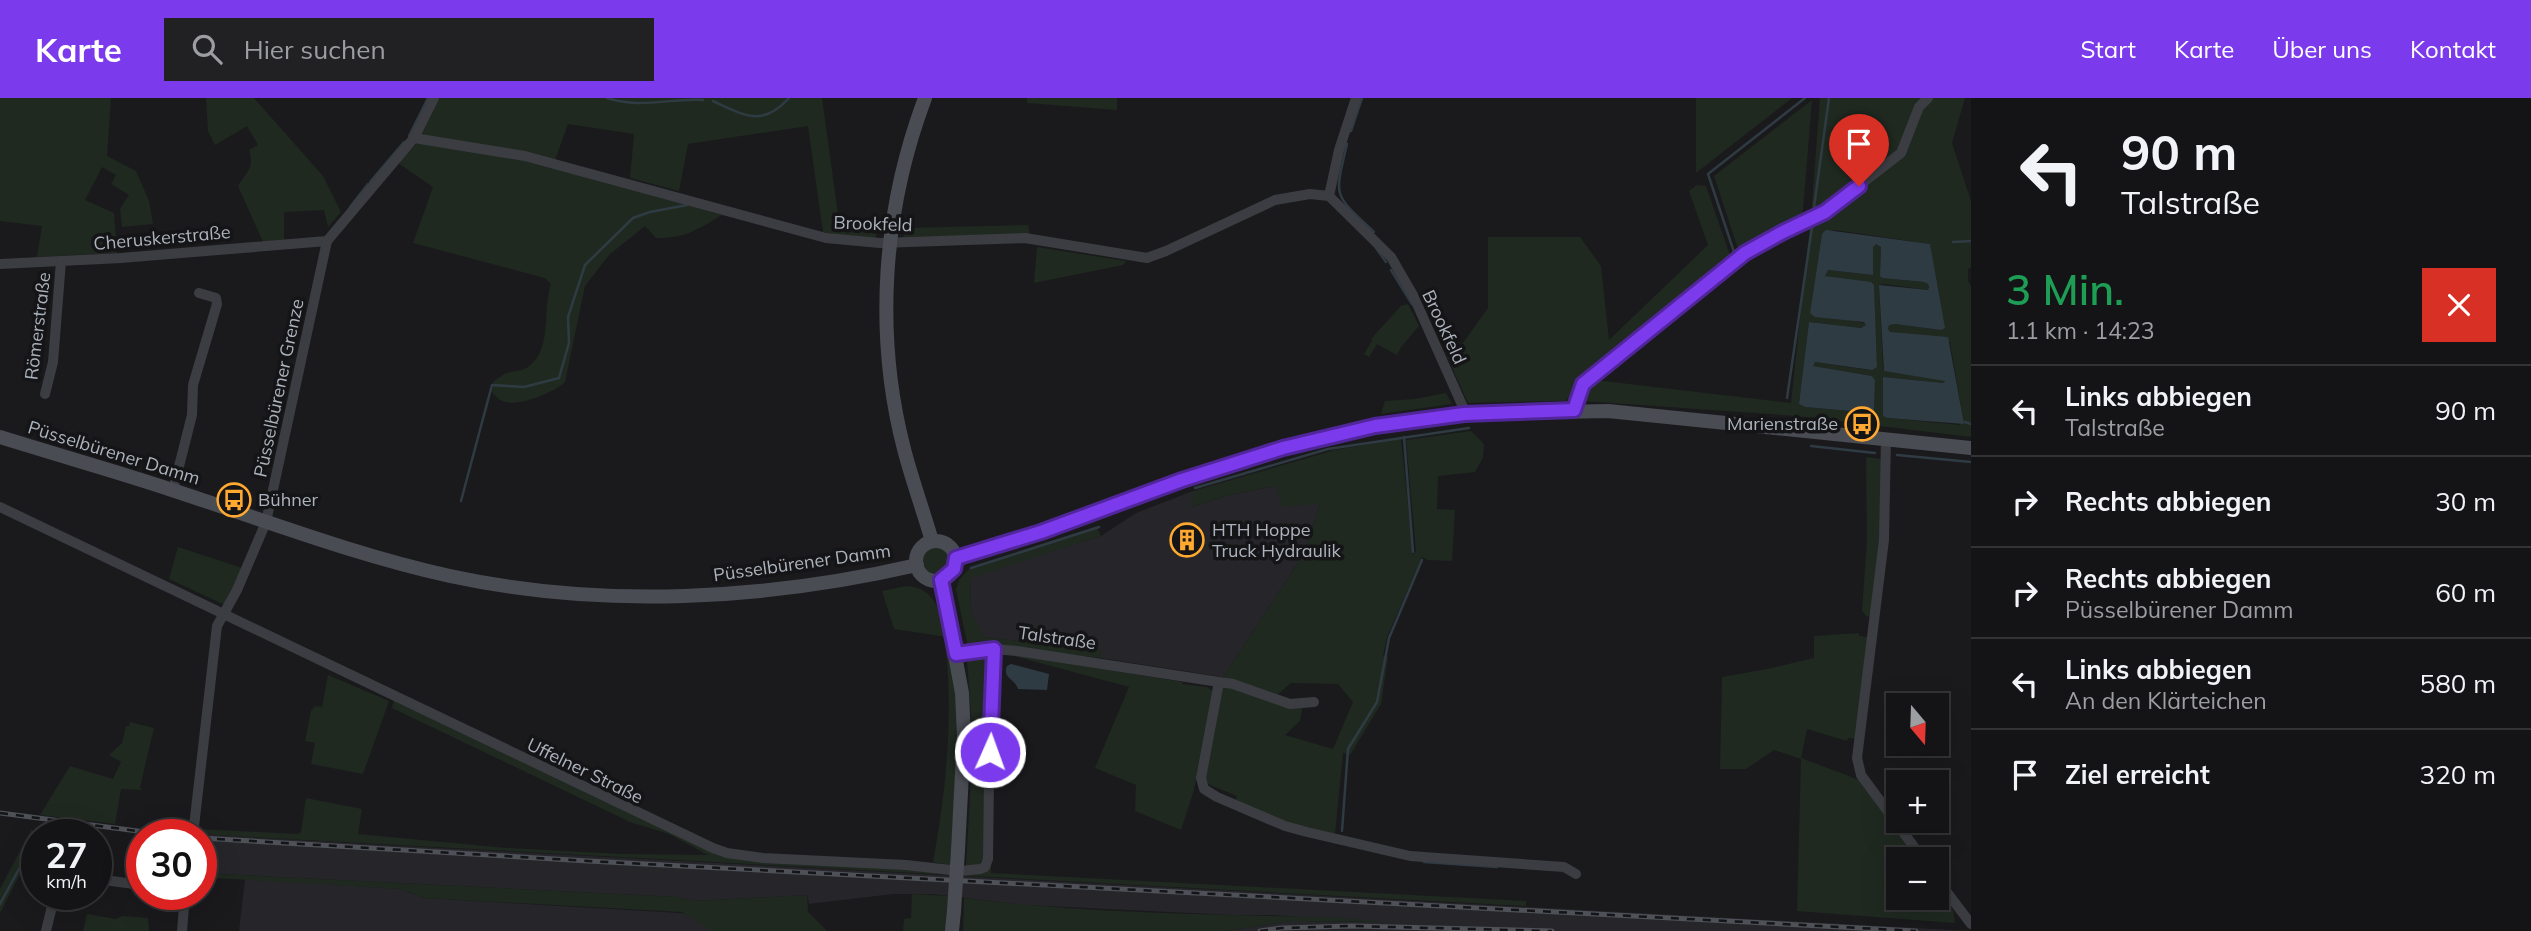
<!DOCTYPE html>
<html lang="de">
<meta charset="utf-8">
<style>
:root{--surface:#141416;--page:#212123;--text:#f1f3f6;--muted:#9d9ea1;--line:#333335;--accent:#7c3aed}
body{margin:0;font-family:Mulish,sans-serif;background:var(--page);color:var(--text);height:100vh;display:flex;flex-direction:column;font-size:26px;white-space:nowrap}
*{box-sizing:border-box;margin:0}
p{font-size:23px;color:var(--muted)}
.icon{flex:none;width:38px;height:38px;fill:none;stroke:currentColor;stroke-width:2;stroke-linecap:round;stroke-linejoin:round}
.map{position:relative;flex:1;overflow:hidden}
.drawer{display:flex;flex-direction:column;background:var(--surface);width:560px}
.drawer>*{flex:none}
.guide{background:#141416;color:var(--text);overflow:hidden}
.needle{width:46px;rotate:161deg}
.controls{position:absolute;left:1886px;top:595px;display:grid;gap:14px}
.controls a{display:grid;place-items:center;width:63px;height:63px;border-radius:0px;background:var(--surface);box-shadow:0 7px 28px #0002,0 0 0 2px var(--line);font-size:35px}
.speed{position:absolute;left:21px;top:721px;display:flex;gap:14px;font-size:35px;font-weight:700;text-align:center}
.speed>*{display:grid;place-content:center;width:91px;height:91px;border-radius:50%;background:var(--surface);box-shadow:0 7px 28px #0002,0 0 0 2px var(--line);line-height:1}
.speed small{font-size:18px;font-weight:400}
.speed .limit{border:10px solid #d22;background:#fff;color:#111}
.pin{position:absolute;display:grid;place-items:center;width:60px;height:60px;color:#fff;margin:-72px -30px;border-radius:50% 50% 50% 0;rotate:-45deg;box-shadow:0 0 7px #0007}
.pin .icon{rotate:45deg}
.me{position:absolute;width:77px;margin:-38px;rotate:2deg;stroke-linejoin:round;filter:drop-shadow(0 0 5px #0008)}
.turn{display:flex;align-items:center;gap:24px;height:147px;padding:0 35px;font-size:32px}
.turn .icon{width:91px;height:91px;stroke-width:2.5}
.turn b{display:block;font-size:49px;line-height:60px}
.round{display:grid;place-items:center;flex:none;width:74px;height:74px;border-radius:0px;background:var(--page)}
.summary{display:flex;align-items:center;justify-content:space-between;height:119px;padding:0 35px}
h1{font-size:42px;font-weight:600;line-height:52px;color:#1e9e55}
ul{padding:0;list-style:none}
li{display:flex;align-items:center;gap:21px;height:91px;padding:0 35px;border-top:2px solid var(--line)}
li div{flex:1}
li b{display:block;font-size:26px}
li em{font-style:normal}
header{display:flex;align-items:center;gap:42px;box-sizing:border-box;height:98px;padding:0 35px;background:var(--accent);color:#fff}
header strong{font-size:33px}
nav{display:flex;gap:38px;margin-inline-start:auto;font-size:24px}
.search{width:490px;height:63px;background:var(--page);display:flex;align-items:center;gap:18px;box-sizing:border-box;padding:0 24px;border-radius:0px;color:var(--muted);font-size:26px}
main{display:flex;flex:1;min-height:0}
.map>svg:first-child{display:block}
.built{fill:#26262a}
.green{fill:#1f2920;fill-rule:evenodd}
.water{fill:#2f3b43}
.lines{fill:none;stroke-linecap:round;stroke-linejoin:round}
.stream{stroke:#2f3b43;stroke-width:2.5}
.street{stroke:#3b3d42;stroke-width:10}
.secondary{stroke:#494c53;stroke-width:14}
.rail-casing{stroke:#4e5158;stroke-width:5}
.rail{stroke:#151518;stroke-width:2.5;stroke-dasharray:8;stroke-linecap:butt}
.secondary-bridge{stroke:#494c53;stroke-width:14}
.route-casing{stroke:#51269a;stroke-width:18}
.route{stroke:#7c3aed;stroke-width:12}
.labels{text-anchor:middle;stroke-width:7;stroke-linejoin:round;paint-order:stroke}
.street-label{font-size:18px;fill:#acb3bd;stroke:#151518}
.poi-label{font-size:18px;fill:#acb3bd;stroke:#151518;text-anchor:start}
</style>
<header>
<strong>Karte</strong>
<div class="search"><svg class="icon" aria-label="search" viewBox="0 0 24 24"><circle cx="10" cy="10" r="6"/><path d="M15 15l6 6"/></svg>Hier suchen</div>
<nav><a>Start</a><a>Karte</a><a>Über uns</a><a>Kontakt</a></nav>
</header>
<main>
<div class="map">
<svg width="1971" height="833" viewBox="0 0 1971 833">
<rect width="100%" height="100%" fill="#1a1a1d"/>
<g class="built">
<polygon points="1276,388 1320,405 1305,454 1223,579 1101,560 1101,552 983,539 971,514 970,479 1101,438 1136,415 1193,393 1193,409 1225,398"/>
<polygon points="196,736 384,747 1971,833 1225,833 1291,823 1374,824 1272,817 1232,817 1025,807 933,796 893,796 809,806 807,797 694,803 678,799 201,775 201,737"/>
<polygon points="245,781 401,791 424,800 697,816 734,833 239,833"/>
</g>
<g class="green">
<polygon points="0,0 111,0 107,58 136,73 149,103 153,126 122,129 120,111 129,97 111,86 116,77 102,69 85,102 114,115 117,155 37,159 42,128 0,123"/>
<path d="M206,0h48l69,78 18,36 -13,15 -4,-17 -40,2v28l-21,2 -25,-56c8,-14 17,-17 11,-36l9,-5 -11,-19 -32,19 -7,-14z"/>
<polygon points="438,0 822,0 840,131 876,130 876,141 840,138 823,134 808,28 688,46 679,93 630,80 634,36 568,26 555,62 419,38"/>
<polygon points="1027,0 1117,0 1117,12 1027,5"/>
<polygon points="1696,0 1792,0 1696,75"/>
<path d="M1820,0h145l-13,45 19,58v67l-3,1v12l3,5v151l-175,-21 -213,-15 2,-14 10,-7 196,23 20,-186zM1835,132l95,14 11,86 -46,-6 -6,1 -1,4 2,3 60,10 13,77 -3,6 -72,-7 -5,-5v-36l60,6 2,-3 -61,-9 -1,-3 -4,-83 5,-1 44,6 1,-2 -1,-4 -4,-2 -42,-4 -2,-2 1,-29 -5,-3 -3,2v29l-45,-5 -3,6 49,9 3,82 -8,3 -55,-8 -1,4 59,10 3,4 -1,33 -69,-6 -6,-3 10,-82 52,6 5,-3 -1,-2 -55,-10 12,-79z"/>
<polygon points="1812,2 1802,124 1739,154 1714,78"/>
<path d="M418,44l107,17 197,56c-25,15 -36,23 -66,23l-11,-12 -36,29 -24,31 -20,96c-12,11 -50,27 -65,18 -3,-2 -5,-5 -8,-8l1,-10c4,-3 9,-7 14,-9 8,-3 14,-1 21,-6 25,-18 14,-57 23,-83l-6,-6 -132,-35 20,-56 -35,-24z"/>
<polygon points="1697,87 1706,88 1731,160 1578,286 1574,296 1565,303 1468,305 1445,254 1463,245 1488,210 1488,139 1580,139 1601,168 1609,242 1708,147 1689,93"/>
<polygon points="1028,127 1030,137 904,139 904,130"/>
<polygon points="1037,149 1126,163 1123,167 1034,185"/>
<polygon points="1408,206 1419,228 1401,249 1397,257 1377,246 1369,259 1364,256 1372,243 1371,241 1401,208"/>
<polygon points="1446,295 1452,306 1381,316 1385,303 1415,301"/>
<polygon points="1471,333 1484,346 1483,360 1475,374 1438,378 1437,411 1455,412 1452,463 1428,462 1422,459 1387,539 1383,557 1388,559 1381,606 1350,657 1343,655 1335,736 1288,725 1235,703 1237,698 1210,687 1203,681 1221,589 1232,588 1303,607 1300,623 1285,637 1333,651 1353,604 1338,586 1291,585 1277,597 1223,579 1305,454 1320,405 1284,409 1275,388 1225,398 1192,409 1193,393 1335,352 1401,341 1413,457 1416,453 1406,342"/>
<polygon points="1866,359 1882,361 1880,442 1871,517 1867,519 1862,513 1867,442"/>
<polygon points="1097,429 1101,438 970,480 971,514 984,539 1101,552 1101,560 997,548 968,549 956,492 959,482 970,470"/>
<circle cx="936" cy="463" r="14"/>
<polygon points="178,449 242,470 225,507 169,481"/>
<path d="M906,488c30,1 34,27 41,51l-53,-8 -12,-38z"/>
<polygon points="1859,535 1859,538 1869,539 1858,641 1848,640 1847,643 1807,631 1801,660 1862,683 1920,761 1899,761 1899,800 1937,800 1937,784 1953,812 1955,825 1797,813 1801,661 1774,652 1746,671 1720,671 1722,579 1767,571 1814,560 1814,538"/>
<path d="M946,551h5l8,72 -9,144 -17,-3c13,-70 20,-141 13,-213z"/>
<polygon points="1007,556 1183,584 1182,586 1207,589 1213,593 1194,692 1181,732 1135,713 1136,687 1095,670 1129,589"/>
<polygon points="979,557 987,560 991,567 986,758 978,767 966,769 973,644 967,562"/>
<polygon points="328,577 389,603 363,676 311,666 315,645 305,643 311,613 315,608 322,609"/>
<polygon points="394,601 721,755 974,775 991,763 991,775 1526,803 1526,808 196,736 197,731 298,736 301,734 306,700 362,711 358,736 506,750 621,756 708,757 669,736 630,724 392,610"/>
<polygon points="130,624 154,630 140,689 142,692 121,691 115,726 40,717 70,668 113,681 121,664 109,657 122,645 126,628 129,628"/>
<polygon points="31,732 71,737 37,737 37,771 23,770 0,815 0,791"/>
<polygon points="201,775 678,799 694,803 807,797 808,814 827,833 711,833 682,814 424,800 401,791 214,780 201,781"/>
<polygon points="912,796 949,798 947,833 903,833 904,821 911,820"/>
<path d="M964,800c88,11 177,15 266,17 52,2 104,0 155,7l-94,-1 -66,10h-262z"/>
<polygon points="87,816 116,821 122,818 148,820 149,833 83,833"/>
</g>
<g class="water">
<polygon points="1826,132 1930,146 1945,230 1941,232 1895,226 1889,227 1888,231 1890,234 1948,239 1964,326 1888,320 1883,318 1883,279 1943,285 1945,283 1884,273 1879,187 1928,192 1929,189 1928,186 1924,184 1882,180 1880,178 1881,149 1876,146 1873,149 1873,177 1828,172 1825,178 1871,184 1874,187 1877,269 1872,272 1815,264 1813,268 1872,278 1875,282 1874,315 1805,309 1799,306 1809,224 1861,230 1866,227 1864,224 1815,219 1810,215 1822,136"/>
<path d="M1011,566l38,10 -2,16 -29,-1c-3,-11 -16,-10 -11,-23z"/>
</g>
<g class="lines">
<g class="stream">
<path d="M607,0c33,11 63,0 96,2"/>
<path d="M713,3c31,14 49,27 76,-3"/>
<polyline points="1351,33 1362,0"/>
<polyline points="409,38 428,0"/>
<path d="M1347,46c-13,55 -14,49 27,88"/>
<polyline points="370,84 404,44"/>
<polyline points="350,109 368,86"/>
<polyline points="1814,109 1829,0"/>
<polyline points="1953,144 1971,143"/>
<polyline points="1376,150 1386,164"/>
<polyline points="1735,157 1708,76 1805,0"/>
<polyline points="1391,172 1412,206"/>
<polyline points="1787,300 1812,129"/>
<polyline points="1965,324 1971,326"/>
<polyline points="1404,339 1413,454"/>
<polyline points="1811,348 1875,355"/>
<polyline points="1897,357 1971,364"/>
<polyline points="1195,390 1328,351 1469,330"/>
<polyline points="461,403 492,287 524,289 559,280 569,245 568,219 585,167 633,120 650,114 687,107"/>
<polyline points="971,470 1099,429"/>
<polyline points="1342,733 1348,651 1377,604 1389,540 1422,462"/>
<polyline points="1424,764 1497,769"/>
<polyline points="0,806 19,771 33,762"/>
</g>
<g class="street">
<polyline points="414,40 525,58 826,140 880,145 1025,140 1147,160 1166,153 1275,102 1310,96 1329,98 1391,159 1413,197 1463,309 1464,316"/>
<polyline points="1329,98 1339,52 1356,0"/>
<polyline points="0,166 121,160 327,143"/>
<polyline points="45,296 53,264 61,163"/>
<polyline points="1574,312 1583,286 1745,155 1783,134 1825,114 1901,55 1919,9 1928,0"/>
<polyline points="1886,340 1884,442 1857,660 1861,677 1923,761"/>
<polyline points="173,392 192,317 193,287 217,206 216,200 199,195"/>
<polyline points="0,409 713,750 727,755 763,760 906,767 960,773 980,771 985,769 988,761 989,680 994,551"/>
<polyline points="956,556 994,551 1017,553 1219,584 1201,680 1204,691 1217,699 1285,728 1307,734 1410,758 1564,769 1576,776"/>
<polyline points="1219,584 1233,586 1290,606 1314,604"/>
<polyline points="193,737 217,528 237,492 266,424 327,143 414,40 434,0"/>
<polyline points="96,781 142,787"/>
<polyline points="1937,781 1971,826"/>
<polyline points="46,833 55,796"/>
<polyline points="182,833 185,796"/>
</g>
<g class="secondary">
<path d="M925,0c-42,112 -51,235 -21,351 8,31 19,61 28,92"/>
<path d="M0,339c57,18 115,34 172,53 92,30 183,65 278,86 153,33 315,24 467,-11"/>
<circle cx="936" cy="463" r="20"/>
<polyline points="956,459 1041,434 1182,382 1283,350 1375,328 1464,316 1608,313 1971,350"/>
<polyline points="941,482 962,595 964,637 958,752"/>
<polyline points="952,833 954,813"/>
</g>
<defs>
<g id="rail">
<polyline points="0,715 168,737"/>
<polyline points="201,740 588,763 1916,833"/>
<polyline points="1260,833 1282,830 1352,828 1552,833"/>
</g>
</defs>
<use href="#rail" class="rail-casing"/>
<use href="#rail" class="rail"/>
<polyline class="secondary-bridge" points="954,813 958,752"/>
</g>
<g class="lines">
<defs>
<polyline id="route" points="990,654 994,551 956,556 941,482 954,471 956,460 1041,434 1182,382 1283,350 1375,328 1464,316 1574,312 1583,286 1745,155 1783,134 1825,114 1859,88"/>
</defs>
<use href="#route" class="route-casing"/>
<use href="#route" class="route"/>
</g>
<defs>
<symbol id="bus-ring" viewBox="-11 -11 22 22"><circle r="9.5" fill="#151518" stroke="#ffa930" stroke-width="1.5"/><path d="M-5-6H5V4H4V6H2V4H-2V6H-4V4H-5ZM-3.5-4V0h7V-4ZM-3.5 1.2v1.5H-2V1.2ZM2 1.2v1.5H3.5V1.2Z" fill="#ffa930"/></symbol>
<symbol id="building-ring" viewBox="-11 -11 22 22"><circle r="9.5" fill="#151518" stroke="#ffa930" stroke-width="1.5"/><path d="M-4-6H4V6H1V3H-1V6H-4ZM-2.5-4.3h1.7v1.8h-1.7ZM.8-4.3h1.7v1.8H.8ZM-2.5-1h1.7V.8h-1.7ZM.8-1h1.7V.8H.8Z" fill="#ffa930"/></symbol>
</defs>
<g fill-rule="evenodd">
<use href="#bus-ring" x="1843" y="307" width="38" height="38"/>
<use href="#bus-ring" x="215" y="383" width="38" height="38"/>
<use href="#building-ring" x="1168" y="423" width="38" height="38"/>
</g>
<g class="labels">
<g class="street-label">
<text transform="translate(873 126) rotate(2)" y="6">Brookfeld</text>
<text transform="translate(162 140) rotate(-5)" y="6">Cheruskerstraße</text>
<text transform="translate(38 228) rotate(-83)" y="6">Römerstraße</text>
<text transform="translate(1444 229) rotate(65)" y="6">Brookfeld</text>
<text transform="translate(279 290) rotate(-78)" y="6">Püsselbürener Grenze</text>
<text transform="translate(114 355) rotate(17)" y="6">Püsselbürener Damm</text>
<text transform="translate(802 465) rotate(-8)" y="6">Püsselbürener Damm</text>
<text transform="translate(1057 540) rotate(8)" y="6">Talstraße</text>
<text transform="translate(585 673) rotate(26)" y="6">Uffelner Straße</text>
</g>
<g class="poi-label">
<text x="1838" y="332" text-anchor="end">Marienstraße</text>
<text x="258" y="408">Bühner</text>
<text x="1212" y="438">HTH Hoppe<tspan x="1212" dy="21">Truck Hydraulik</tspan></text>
</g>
</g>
</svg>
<div class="controls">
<a><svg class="needle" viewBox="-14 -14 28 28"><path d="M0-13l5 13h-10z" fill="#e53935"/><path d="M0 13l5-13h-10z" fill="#9d9ea1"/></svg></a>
<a>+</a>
<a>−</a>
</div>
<div class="speed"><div>27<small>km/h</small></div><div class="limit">30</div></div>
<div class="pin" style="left:1859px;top:88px;background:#d93025"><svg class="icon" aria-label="arrive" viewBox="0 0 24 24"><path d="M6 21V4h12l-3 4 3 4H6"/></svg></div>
<svg class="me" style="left:990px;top:654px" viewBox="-20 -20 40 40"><circle r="17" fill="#7c3aed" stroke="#fff" stroke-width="3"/><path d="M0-11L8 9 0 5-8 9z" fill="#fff"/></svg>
</div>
<section class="drawer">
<div class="guide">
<div class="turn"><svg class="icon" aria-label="left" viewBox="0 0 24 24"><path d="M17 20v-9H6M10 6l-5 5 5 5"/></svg><div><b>90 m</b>Talstraße</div></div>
</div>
<div class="summary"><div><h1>3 Min.</h1><p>1.1 km · 14:23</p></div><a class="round" style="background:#d93025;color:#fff"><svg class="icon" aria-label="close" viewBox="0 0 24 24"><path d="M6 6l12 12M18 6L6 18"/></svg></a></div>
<ul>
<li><svg class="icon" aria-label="left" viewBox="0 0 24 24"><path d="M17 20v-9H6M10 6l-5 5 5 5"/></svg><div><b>Links abbiegen</b><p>Talstraße</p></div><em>90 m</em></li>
<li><svg class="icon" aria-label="right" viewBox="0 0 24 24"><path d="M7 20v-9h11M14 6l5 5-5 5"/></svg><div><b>Rechts abbiegen</b></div><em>30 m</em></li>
<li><svg class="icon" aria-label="right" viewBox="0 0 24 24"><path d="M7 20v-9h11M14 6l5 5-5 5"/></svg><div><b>Rechts abbiegen</b><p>Püsselbürener Damm</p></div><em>60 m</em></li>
<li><svg class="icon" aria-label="left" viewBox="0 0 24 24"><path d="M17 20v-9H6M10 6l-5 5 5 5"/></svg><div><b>Links abbiegen</b><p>An den Klärteichen</p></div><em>580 m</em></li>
<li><svg class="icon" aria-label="arrive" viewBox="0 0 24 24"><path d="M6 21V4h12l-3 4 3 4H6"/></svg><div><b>Ziel erreicht</b></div><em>320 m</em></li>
</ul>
</section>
</main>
